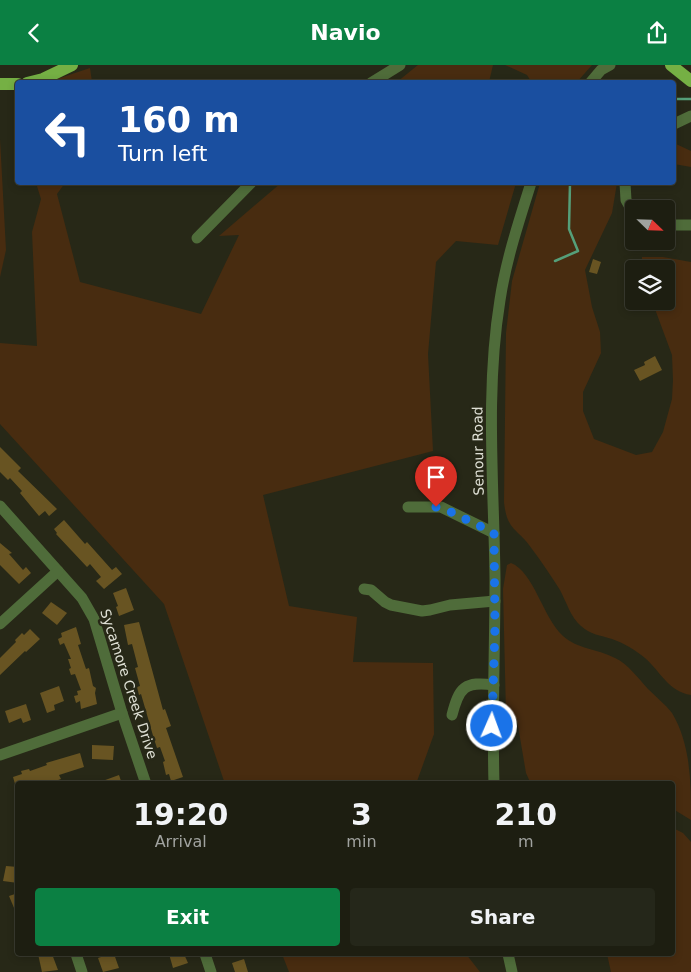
<!DOCTYPE html>
<style>
:root{--surface:#1d1e11;--page:#25271a;--text:#f1f3f6;--muted:#a0a29f;--line:#3b3c31;--accent:#0b8043}
body{margin:0;font-family:"DejaVu Sans",sans-serif;background:var(--page);color:var(--text);height:100vh;display:flex;flex-direction:column;font-size:19px;white-space:nowrap}
*{box-sizing:border-box;margin:0}
p{font-size:16px;color:var(--muted)}
.icon{flex:none;width:28px;height:28px;fill:none;stroke:currentColor;stroke-width:2;stroke-linecap:round;stroke-linejoin:round}
.map{position:relative;flex:1;overflow:hidden}
.drawer{position:absolute;left:15px;top:716px;width:660px;height:175px;display:flex;flex-direction:column;background:var(--surface);border-radius:5px;box-shadow:0 2px 8px #0003,0 0 0 1px var(--line)}
.drawer>*{flex:none}
.hud{position:absolute;left:15px;top:15px;width:661px;height:105px;border-radius:5px;box-shadow:0 2px 8px #0003,0 0 0 1px var(--line);background:#1a4fa0;color:#fff;overflow:hidden}
.needle{width:32px;rotate:113deg}
.fabs{position:absolute;left:625px;top:135px;display:grid;gap:10px}
.fabs a{display:grid;place-items:center;width:50px;height:50px;border-radius:5px;background:var(--surface);box-shadow:0 2px 8px #0003,0 0 0 1px var(--line);font-size:25px}
.pin{position:absolute;display:grid;place-items:center;width:42px;height:42px;color:#fff;margin:-51px -21px;border-radius:50% 50% 50% 0;rotate:-45deg;box-shadow:0 0 5px #0007}
.pin .icon{rotate:45deg}
.me{position:absolute;width:55px;margin:-28px;rotate:2deg;stroke-linejoin:round;filter:drop-shadow(0 0 4px #0008)}
.turn{display:flex;align-items:center;gap:18px;height:105px;padding:0 20px;font-size:22px}
.turn .icon{width:65px;height:65px;stroke-width:2.5}
.turn b{display:block;font-size:35px;line-height:42px}
.eta{display:flex;justify-content:space-evenly;align-items:center;height:85px;text-align:center}
.eta b{font-size:30px;font-weight:600;line-height:35px}
.primary-button{display:flex;gap:10px;margin-top:auto;padding:10px 20px}
.primary-button a{flex:1;height:58px;border-radius:5px;background:var(--accent);color:#fff;font-size:20px;font-weight:600;line-height:58px;text-align:center}
.primary-button a+a{background:var(--page);color:var(--text)}
header{display:flex;justify-content:space-between;align-items:center;height:65px;padding:0 20px;background:var(--accent);color:#fff;font-size:22px;font-weight:600}
.map>svg:first-child{display:block}
.green{fill:#482c10}
.lines{fill:none;stroke-linecap:round;stroke-linejoin:round}
.stream{stroke:#559f79;stroke-width:2.5}
.building{fill:#685422}
.minor{stroke:#4f6c3a;stroke-width:11}
.major{stroke:#75b044;stroke-width:12}
.route{stroke:#1a73e8;stroke-width:9;stroke-dasharray:0 16.2}
.labels{text-anchor:middle;stroke-width:5;stroke-linejoin:round;paint-order:stroke}
.street-label{font-size:14px;fill:#dfe0d5;stroke:#272817}
</style>
<header><svg class="icon" aria-label="back" viewBox="0 0 24 24"><path d="M15 5l-7 7 7 7"/></svg>Navio<svg class="icon" aria-label="share" viewBox="0 0 24 24"><path d="M12 15V3M7 8l5-5 5 5M5 13v7h14v-7"/></svg></header>
<div class="map">
<svg width="691" height="907" viewBox="0 0 691 907">
<rect width="100%" height="100%" fill="#272817"/>
<g class="green">
<polygon points="418,0 493,0 489,17 397,17"/>
<polygon points="505,0 592,0 577,17 532,18 527,10"/>
<polygon points="90,3 92,17 48,17"/>
<polygon points="0,74 6,185 0,212"/>
<polygon points="674,78 691,86 691,102 674,99"/>
<polygon points="36,118 65,118 57,129 80,217 201,249 239,170 219,171 281,118 516,118 498,180 456,176 436,197 428,289 433,386 263,430 289,541 357,552 353,597 433,598 434,669 416,719 225,719 164,539 0,359 0,278 37,281 32,167 41,134"/>
<path d="M540,118h77l-5,30 -27,57 7,37 8,25 1,21 -18,39v19l11,28 42,16 16,-3 11,-20 9,-33 1,-19 -1,-25 -20,-54h14v-32h-24v-12h21l28,5v433c-22,-3 -31,-24 -46,-37 -10,-8 -21,-15 -33,-19 -12,-4 -21,-4 -31,-13 -10,-8 -15,-25 -21,-36 -9,-14 -18,-28 -28,-41 -14,-21 -25,-17 -28,-47l2,-169 6,-52z"/>
<path d="M511,498c23,9 32,55 52,73 14,13 35,13 52,22 13,6 23,20 33,31 8,8 17,15 24,24 19,32 19,70 19,107l-18,-11 -1,-25h-141l-5,-11 -9,-53 -11,-6 -3,-125 4,-24z"/>
<polygon points="673,763 683,768 691,777 691,907 611,907 607,889 672,889"/>
<polygon points="282,889 466,889 480,907 289,907"/>
</g>
<g class="lines">
<g class="stream">
<polyline points="674,34 691,34"/>
<polyline points="555,196 578,186 569,164 570,118"/>
</g>
</g>
<g class="building">
<polygon points="593,194 601,197 597,209 589,207"/>
<polygon points="655,291 662,305 640,316 634,305 645,300 644,297"/>
<polygon points="0,382 21,403 18,406 57,444 49,451 45,446 39,451 20,428 22,426 10,413 8,415 0,407"/>
<polygon points="64,455 85,479 87,477 112,505 116,502 122,509 104,524 96,516 101,512 90,499 87,502 56,469 57,468 54,464"/>
<polygon points="0,478 12,488 9,489 23,505 26,502 31,508 19,519 0,500"/>
<polygon points="126,523 134,545 119,551 116,542 118,541 113,528"/>
<polygon points="51,537 67,548 57,560 42,548"/>
<polygon points="139,557 163,645 165,644 171,661 166,663 183,712 171,716 169,709 166,710 163,697 165,696 160,682 157,683 154,674 141,629 139,630 137,622 140,621 135,603 138,602 132,579 128,580 124,560"/>
<polygon points="76,562 81,579 78,580 86,604 89,603 93,621 96,623 95,628 97,639 81,644 80,636 76,638 74,631 78,630 77,626 81,625 75,609 71,610 69,604 71,603 68,594 71,594 64,578 60,580 58,574 62,572 61,568"/>
<polygon points="30,564 40,574 26,587 25,586 0,610 0,593 16,577 15,575 22,568 24,570"/>
<polygon points="59,621 64,636 54,640 55,645 47,648 40,628"/>
<polygon points="26,639 31,655 23,658 21,653 9,658 5,646"/>
<polygon points="92,680 114,681 113,695 92,694"/>
<polygon points="80,688 84,702 59,710 61,714 47,719 15,719 13,712 22,709 21,706 29,704 30,706 47,700 46,698"/>
<polygon points="119,710 122,719 97,719 97,718"/>
<polygon points="6,801 18,802 18,818 3,816"/>
<polygon points="18,828 18,850 17,850 9,831"/>
<polygon points="38,889 52,889 58,905 42,907"/>
<polygon points="110,889 114,889 119,903 103,907 98,893"/>
<polygon points="169,889 184,889 188,898 173,903"/>
<polygon points="244,894 248,907 235,907 232,898"/>
</g>
<g class="lines">
<g class="minor">
<polyline points="371,18 400,0"/>
<polyline points="590,18 601,5 610,0"/>
<polyline points="674,59 691,51"/>
<polyline points="625,118 626,135 634,149"/>
<polyline points="666,160 691,160"/>
<polyline points="197,173 251,118"/>
<polyline points="0,441 82,533 94,554 122,648 146,719"/>
<polyline points="408,442 441,442 494,468"/>
<polyline points="364,524 371,525 385,537 391,540 422,546 430,545 450,540 495,536"/>
<polyline points="0,559 58,506"/>
<path d="M452,650c7,-28 13,-34 42,-30"/>
<polyline points="0,690 122,648"/>
<path d="M494,719c-2,-68 1,-136 1,-205 -1,-93 -10,-187 5,-279 6,-40 19,-79 31,-117"/>
<polyline points="76,889 82,907"/>
<polyline points="205,889 211,907"/>
<polyline points="508,889 512,907"/>
</g>
<g class="major">
<polyline points="671,0 691,16"/>
<polyline points="27,18 43,14 72,0"/>
<polyline points="0,19 18,19"/>
</g>
</g>
<g class="lines">
<polyline class="route" points="436,442 449,446 494,468 495,562 492,661"/>
</g>
<g class="labels">
<g class="street-label">
<text transform="translate(478 386) rotate(-91)" y="5">Senour Road</text>
<text transform="translate(129 619) rotate(72)" y="5">Sycamore Creek Drive</text>
</g>
</g>
</svg>
<div class="fabs">
<a><svg class="needle" viewBox="-14 -14 28 28"><path d="M0-13l5 13h-10z" fill="#e53935"/><path d="M0 13l5-13h-10z" fill="#a0a29f"/></svg></a>
<a><svg class="icon" aria-label="layers" viewBox="0 0 24 24"><path d="M12 4l9 5-9 5-9-5zM3 14l9 5 9-5"/></svg></a>
</div>
<div class="pin" style="left:436px;top:442px;background:#d93025"><svg class="icon" aria-label="arrive" viewBox="0 0 24 24"><path d="M6 21V4h12l-3 4 3 4H6"/></svg></div>
<svg class="me" style="left:492px;top:661px" viewBox="-20 -20 40 40"><circle r="17" fill="#1a73e8" stroke="#fff" stroke-width="3"/><path d="M0-11L8 9 0 5-8 9z" fill="#fff"/></svg>
<div class="hud">
<div class="turn"><svg class="icon" aria-label="left" viewBox="0 0 24 24"><path d="M17 20v-9H6M10 6l-5 5 5 5"/></svg><div><b>160 m</b>Turn left</div></div>
</div>
<section class="drawer">
<div class="eta">
<div><b>19:20</b><p>Arrival</p></div>
<div><b>3</b><p>min</p></div>
<div><b>210</b><p>m</p></div>
</div>
<div class="primary-button"><a>Exit</a><a>Share</a></div>
</section>
</div>
